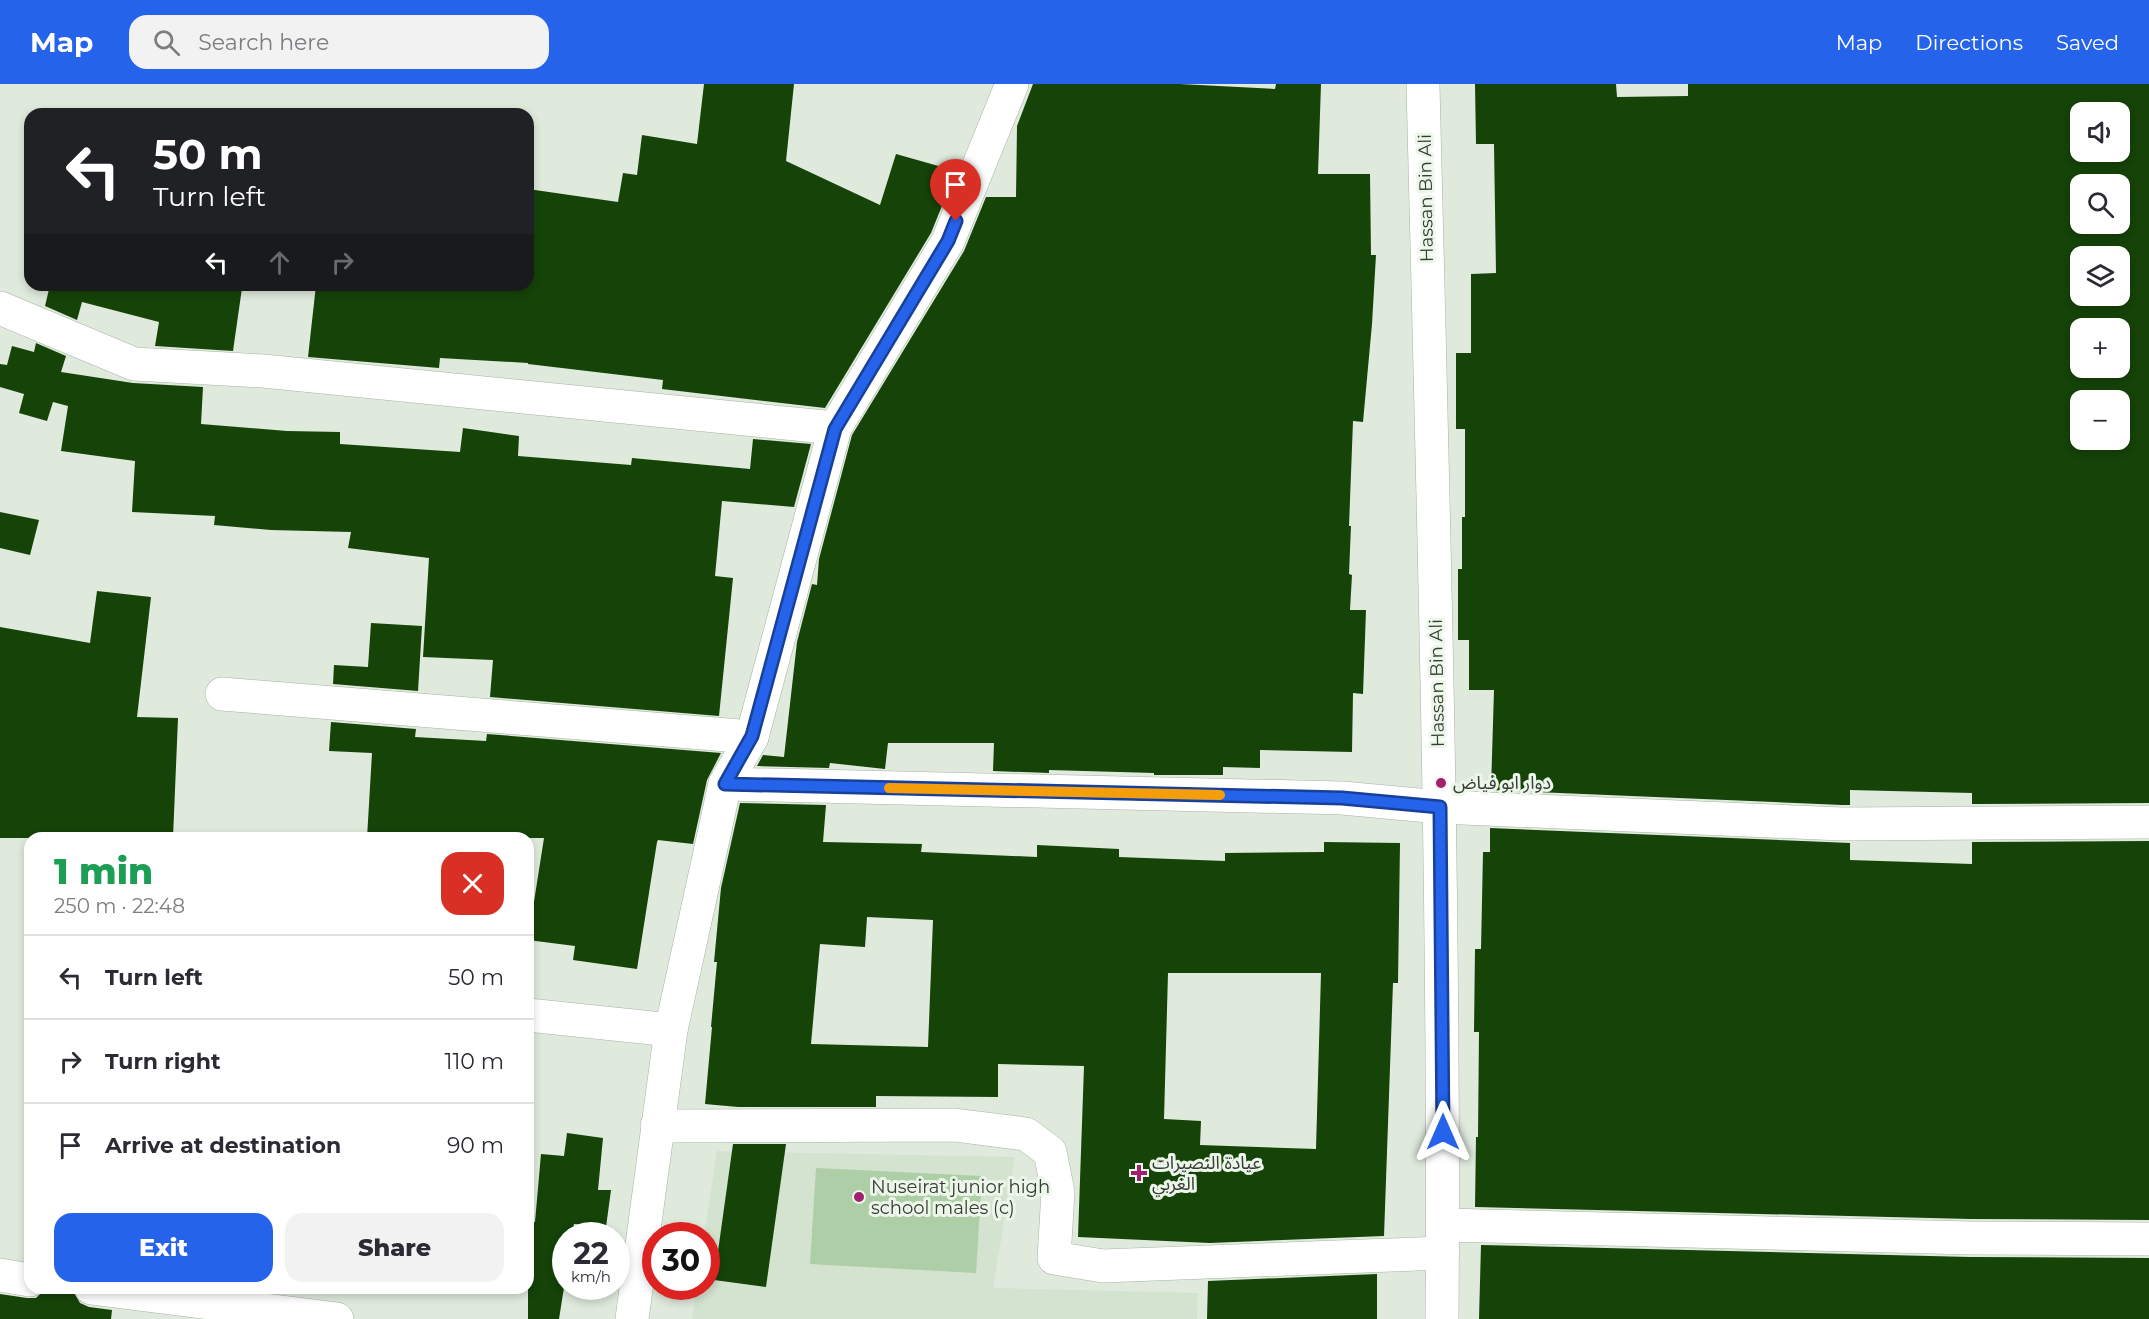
<!DOCTYPE html>
<meta charset="utf-8">
<style>
:root{--surface:#fff;--page:#f2f2f3;--text:#2b2b33;--muted:#7c7c81;--line:#e1e1e2;--accent:#2563eb}
body{margin:0;font-family:Montserrat,"Noto Sans Arabic",sans-serif;background:var(--page);color:var(--text);height:100vh;display:flex;flex-direction:column;font-size:22px;white-space:nowrap}
*{box-sizing:border-box;margin:0}
p{font-size:20px;color:var(--muted)}
.icon{flex:none;width:33px;height:33px;fill:none;stroke:currentColor;stroke-width:2;stroke-linecap:round;stroke-linejoin:round}
.map{position:relative;flex:1;overflow:hidden}
.sheet{position:absolute;left:24px;top:748px;width:510px;height:462px;display:flex;flex-direction:column;background:var(--surface);border-radius:18px;box-shadow:0 3px 9px #0003}
.sheet>*{flex:none}
.hud{position:absolute;left:24px;top:24px;width:510px;height:183px;border-radius:18px;box-shadow:0 3px 9px #0003;background:#202124;color:#fff;overflow:hidden}
.fabs{position:absolute;left:2070px;top:18px;display:grid;gap:12px}
.fabs a{display:grid;place-items:center;width:60px;height:60px;border-radius:12px;background:var(--surface);box-shadow:0 3px 9px #0003;font-size:30px}
.speed{position:absolute;left:552px;top:1138px;display:flex;gap:12px;font-size:30px;font-weight:700;text-align:center}
.speed>*{display:grid;place-content:center;width:78px;height:78px;border-radius:50%;background:var(--surface);box-shadow:0 3px 9px #0003;line-height:1}
.speed small{font-size:15px;font-weight:400}
.speed .limit{border:9px solid #d22;background:#fff;color:#111}
.pin{position:absolute;display:grid;place-items:center;width:51px;height:51px;color:#fff;margin:-62px -26px;border-radius:50% 50% 50% 0;rotate:-45deg;box-shadow:0 0 6px #0007}
.pin .icon{rotate:45deg}
.me{position:absolute;width:66px;margin:-33px;rotate:0deg;stroke-linejoin:round;filter:drop-shadow(0 0 4px #0008)}
.turn{display:flex;align-items:center;gap:21px;height:126px;padding:0 30px;font-size:27px}
.turn .icon{width:78px;height:78px;stroke-width:2.5}
.turn b{display:block;font-size:42px;line-height:51px}
.lanes{display:flex;align-items:center;height:57px;padding:0 30px;background:#0003;justify-content:center;gap:30px;direction:ltr}
.lanes .off{opacity:.35}
.round{display:grid;place-items:center;flex:none;width:63px;height:63px;border-radius:18px;background:var(--page)}
.headline{display:flex;align-items:center;justify-content:space-between;height:102px;padding:0 30px}
h1{font-size:36px;font-weight:800;line-height:45px;color:#1e9e55}
.primary-button{display:flex;gap:12px;margin-top:auto;padding:12px 30px}
.primary-button a{flex:1;height:69px;border-radius:18px;background:var(--accent);color:#fff;font-size:24px;font-weight:800;line-height:69px;text-align:center}
.primary-button a+a{background:var(--page);color:var(--text)}
ul{padding:0;list-style:none}
li{display:flex;align-items:center;gap:18px;height:84px;padding:0 30px;border-top:2px solid var(--line)}
li div{flex:1}
li b{display:block;font-size:22px}
li em{font-style:normal}
header{display:flex;align-items:center;gap:36px;box-sizing:border-box;height:84px;padding:0 30px;background:var(--accent);color:#fff}
header strong{font-size:28px}
nav{display:flex;gap:33px;margin-inline-start:auto;font-size:21px}
.search{width:420px;height:54px;background:var(--page);display:flex;align-items:center;gap:15px;box-sizing:border-box;padding:0 21px;border-radius:18px;color:var(--muted);font-size:22px}
.map>svg:first-child{display:block}
.built{fill:#d3e3cf}
.green{fill:#adcea6}
.building{fill:#154308;fill-rule:evenodd}
.lines{fill:none;stroke-linecap:round;stroke-linejoin:round}
.minor-casing{stroke:#a7b2a5;stroke-width:34}
.minor{stroke:#fff;stroke-width:33}
.route-casing{stroke:#184099;stroke-width:15}
.route{stroke:#2563eb;stroke-width:10}
.slow{stroke:#f59e0b;stroke-width:10}
.poi-dot{fill:#a21f6d;stroke:#ecf7ea;stroke-width:2}
.labels{text-anchor:middle;stroke-width:6;stroke-linejoin:round;paint-order:stroke}
.street-label{font-size:18px;fill:#373c36;stroke:#ecf7ea}
.poi-label{font-size:18px;fill:#373c36;stroke:#ecf7ea;text-anchor:start}
</style>
<header>
<strong>Map</strong>
<div class="search"><svg class="icon" aria-label="search" viewBox="0 0 24 24"><circle cx="10" cy="10" r="6"/><path d="M15 15l6 6"/></svg>Search here</div>
<nav><a>Map</a><a>Directions</a><a>Saved</a></nav>
</header>
<div class="map">
<svg width="2149" height="1235" viewBox="0 0 2149 1235">
<rect width="100%" height="100%" fill="#dfeadd"/>
<polygon class="built" points="717,1067 1015,1073 993,1204 1198,1209 1197,1235 692,1235 697,1203 706,1203 706,1152 704,1152"/>
<polygon class="green" points="816,1084 982,1092 976,1189 810,1180"/>
<g class="building">
<polygon points="704,0 794,0 786,77 880,121 896,70 942,83 933,112 946,112 931,149 825,324 662,305 663,296 528,280 528,279 440,274 439,284 308,273 316,201 528,201 528,105 618,118 623,89 637,91 642,51 697,60"/>
<polygon points="1033,0 1180,0 1275,5 1276,0 1321,0 1318,90 1370,90 1371,171 1376,171 1372,240 1363,338 1353,337 1349,442 1351,442 1349,490 1352,491 1350,526 1366,526 1363,610 1353,609 1352,668 1260,666 1260,684 1223,683 1223,691 1154,691 1154,689 1049,686 1049,689 993,687 994,659 888,659 885,685 830,679 829,684 757,682 763,671 784,673 797,558 812,500 817,501 819,475 852,351 964,167 986,113 1016,113 1017,42"/>
<path d="M1475,0h141l1,13 71,-1v-12h461v719l-177,1v-11l-122,-3v15h-8l-351,-15 3,-100h-25v-50h-11v-71h4v-52h3v-88h-9v-76h15v-79l25,-1 -2,-129h-18zM2080,28h40v40h-40zM2080,100h40v40h-40zM2080,172h40v40h-40zM2080,244h40v40h-40zM2080,316h40v40h-40z"/>
<polygon points="50,201 222,201 242,204 233,267 155,262 159,238 82,218 77,236 45,222"/>
<polygon points="36,259 66,272 61,288 133,299 203,303 201,340 287,347 340,348 340,360 460,368 463,344 519,352 518,372 631,381 632,374 750,385 753,355 811,360 794,423 722,417 715,492 733,494 719,632 490,613 493,576 423,573 429,474 348,464 351,448 271,446 214,441 215,432 132,428 135,377 61,367 68,322 53,318 47,337 19,329 24,310 0,303 0,280 7,281 12,262 34,268"/>
<polygon points="0,428 39,436 30,471 0,464"/>
<polygon points="97,507 151,513 137,633 178,634 173,754 0,754 0,543 90,559"/>
<polygon points="371,539 422,542 418,607 333,600 334,581 368,583"/>
<polygon points="331,638 416,645 415,653 486,657 487,650 721,669 707,696 693,760 658,756 657,758 637,885 573,876 575,862 528,856 544,754 367,754 372,669 329,667"/>
<path d="M740,719l86,2 -3,37 99,2 -1,8 116,5v-12l82,4v8l106,4v-8l99,-1v-10l76,1 -2,140h-5l-9,253 -174,7 -132,-6 6,-171 -86,-2v33l-122,-1v11h-138l-33,-3 7,-77h-1l6,-65h-3l7,-74zM867,833l66,3 -5,127 -117,-3 9,-100 45,3zM1168,889h153l-5,176 -116,-4 1,-24 -37,-2z"/>
<polygon points="1490,744 1850,759 1850,776 1972,780 1972,758 2149,757 2149,1136 1970,1135 1475,1123 1476,1053 1478,1053 1479,948 1474,948 1475,865 1481,865 1483,768 1490,768"/>
<polygon points="567,1049 603,1054 598,1106 611,1106 606,1143 574,1140 572,1152 566,1152 566,1191 559,1235 528,1235 528,1137 535,1138 541,1070 564,1072"/>
<polygon points="733,1060 786,1060 766,1203 714,1196"/>
<polygon points="1481,1161 1970,1173 2149,1174 2149,1235 1479,1235"/>
<polygon points="1377,1190 1377,1235 1207,1235 1208,1197"/>
<polygon points="46,1204 73,1207 80,1219 89,1223 112,1226 111,1235 0,1235 0,1210 27,1214 36,1214"/>
</g>
<g class="lines">
<defs>
<g id="minor">
<path d="M1423,0c10,412 22,823 19,1235"/>
<polyline points="0,224 134,280 263,287 835,344"/>
<polyline points="222,610 752,653"/>
<polyline points="725,700 1342,714 1440,723 1842,740 2149,738"/>
<polyline points="528,931 671,946"/>
<polyline points="657,1042 954,1041 1026,1050 1050,1068 1058,1108 1054,1174 1103,1182 1443,1169"/>
<polyline points="1443,1141 1970,1154 2149,1155"/>
<polyline points="0,1191 30,1196"/>
<polyline points="91,1204 337,1235"/>
<polyline points="632,1235 671,946 725,700 752,653 835,344 948,157 1012,0"/>
</g>
</defs>
<use href="#minor" class="minor-casing"/>
<use href="#minor" class="minor"/>
</g>
<g class="lines">
<defs>
<polyline id="route" points="956,137 948,157 835,345 752,652 725,700 1342,714 1440,723 1443,1048"/>
</defs>
<use href="#route" class="route-casing"/>
<use href="#route" class="route"/>
<polyline class="slow" points="889,704 1220,711"/>
</g>
<g class="poi-dot">
<circle cx="1441" cy="699" r="6"/>
<path d="M1136 1080h6v6h6v6h-6v6h-6v-6h-6v-6h6z"/>
<circle cx="859" cy="1113" r="6"/>
</g>
<g class="labels">
<g class="street-label">
<text transform="translate(1426 114) rotate(-91)" y="6">Hassan Bin Ali</text>
<text transform="translate(1437 599) rotate(-91)" y="6">Hassan Bin Ali</text>
</g>
<g class="poi-label">
<text x="1453" y="705">دوار ابو فياض</text>
<text x="1152" y="1085">عيادة النصيرات<tspan x="1152" dy="21">الغربي</tspan></text>
<text x="871" y="1109">Nuseirat junior high<tspan x="871" dy="21">school males (c)</tspan></text>
</g>
</g>
</svg>
<div class="fabs">
<a><svg class="icon" aria-label="sound" viewBox="0 0 24 24"><path d="M4 9h4l5-4v14l-5-4H4zM17 9q2 3 0 6"/></svg></a>
<a><svg class="icon" aria-label="search" viewBox="0 0 24 24"><circle cx="10" cy="10" r="6"/><path d="M15 15l6 6"/></svg></a>
<a><svg class="icon" aria-label="layers" viewBox="0 0 24 24"><path d="M12 4l9 5-9 5-9-5zM3 14l9 5 9-5"/></svg></a>
<a>+</a>
<a>−</a>
</div>
<div class="speed"><div>22<small>km/h</small></div><div class="limit">30</div></div>
<div class="pin" style="left:956px;top:137px;background:#d93025"><svg class="icon" aria-label="arrive" viewBox="0 0 24 24"><path d="M6 21V4h12l-3 4 3 4H6"/></svg></div>
<svg class="me" style="left:1443px;top:1048px" viewBox="-20 -20 40 40"><path d="M0-17L14 15 0 8-14 15z" fill="#2563eb" stroke="#fff" stroke-width="4"/></svg>
<div class="hud">
<div class="turn"><svg class="icon" aria-label="left" viewBox="0 0 24 24"><path d="M17 20v-9H6M10 6l-5 5 5 5"/></svg><div><b>50 m</b>Turn left</div></div>
<div class="lanes"><svg class="icon" aria-label="left" viewBox="0 0 24 24"><path d="M17 20v-9H6M10 6l-5 5 5 5"/></svg><svg class="icon off" aria-label="ahead" viewBox="0 0 24 24"><path d="M12 20V5M6 11l6-6 6 6"/></svg><svg class="icon off" aria-label="right" viewBox="0 0 24 24"><path d="M7 20v-9h11M14 6l5 5-5 5"/></svg></div>
</div>
<section class="sheet">
<div class="headline"><div><h1>1 min</h1><p>250 m · 22:48</p></div><a class="round" style="background:#d93025;color:#fff"><svg class="icon" aria-label="close" viewBox="0 0 24 24"><path d="M6 6l12 12M18 6L6 18"/></svg></a></div>
<ul>
<li><svg class="icon" aria-label="left" viewBox="0 0 24 24"><path d="M17 20v-9H6M10 6l-5 5 5 5"/></svg><div><b>Turn left</b></div><em>50 m</em></li>
<li><svg class="icon" aria-label="right" viewBox="0 0 24 24"><path d="M7 20v-9h11M14 6l5 5-5 5"/></svg><div><b>Turn right</b></div><em>110 m</em></li>
<li><svg class="icon" aria-label="arrive" viewBox="0 0 24 24"><path d="M6 21V4h12l-3 4 3 4H6"/></svg><div><b>Arrive at destination</b></div><em>90 m</em></li>
</ul>
<div class="primary-button"><a>Exit</a><a>Share</a></div>
</section>
</div>
